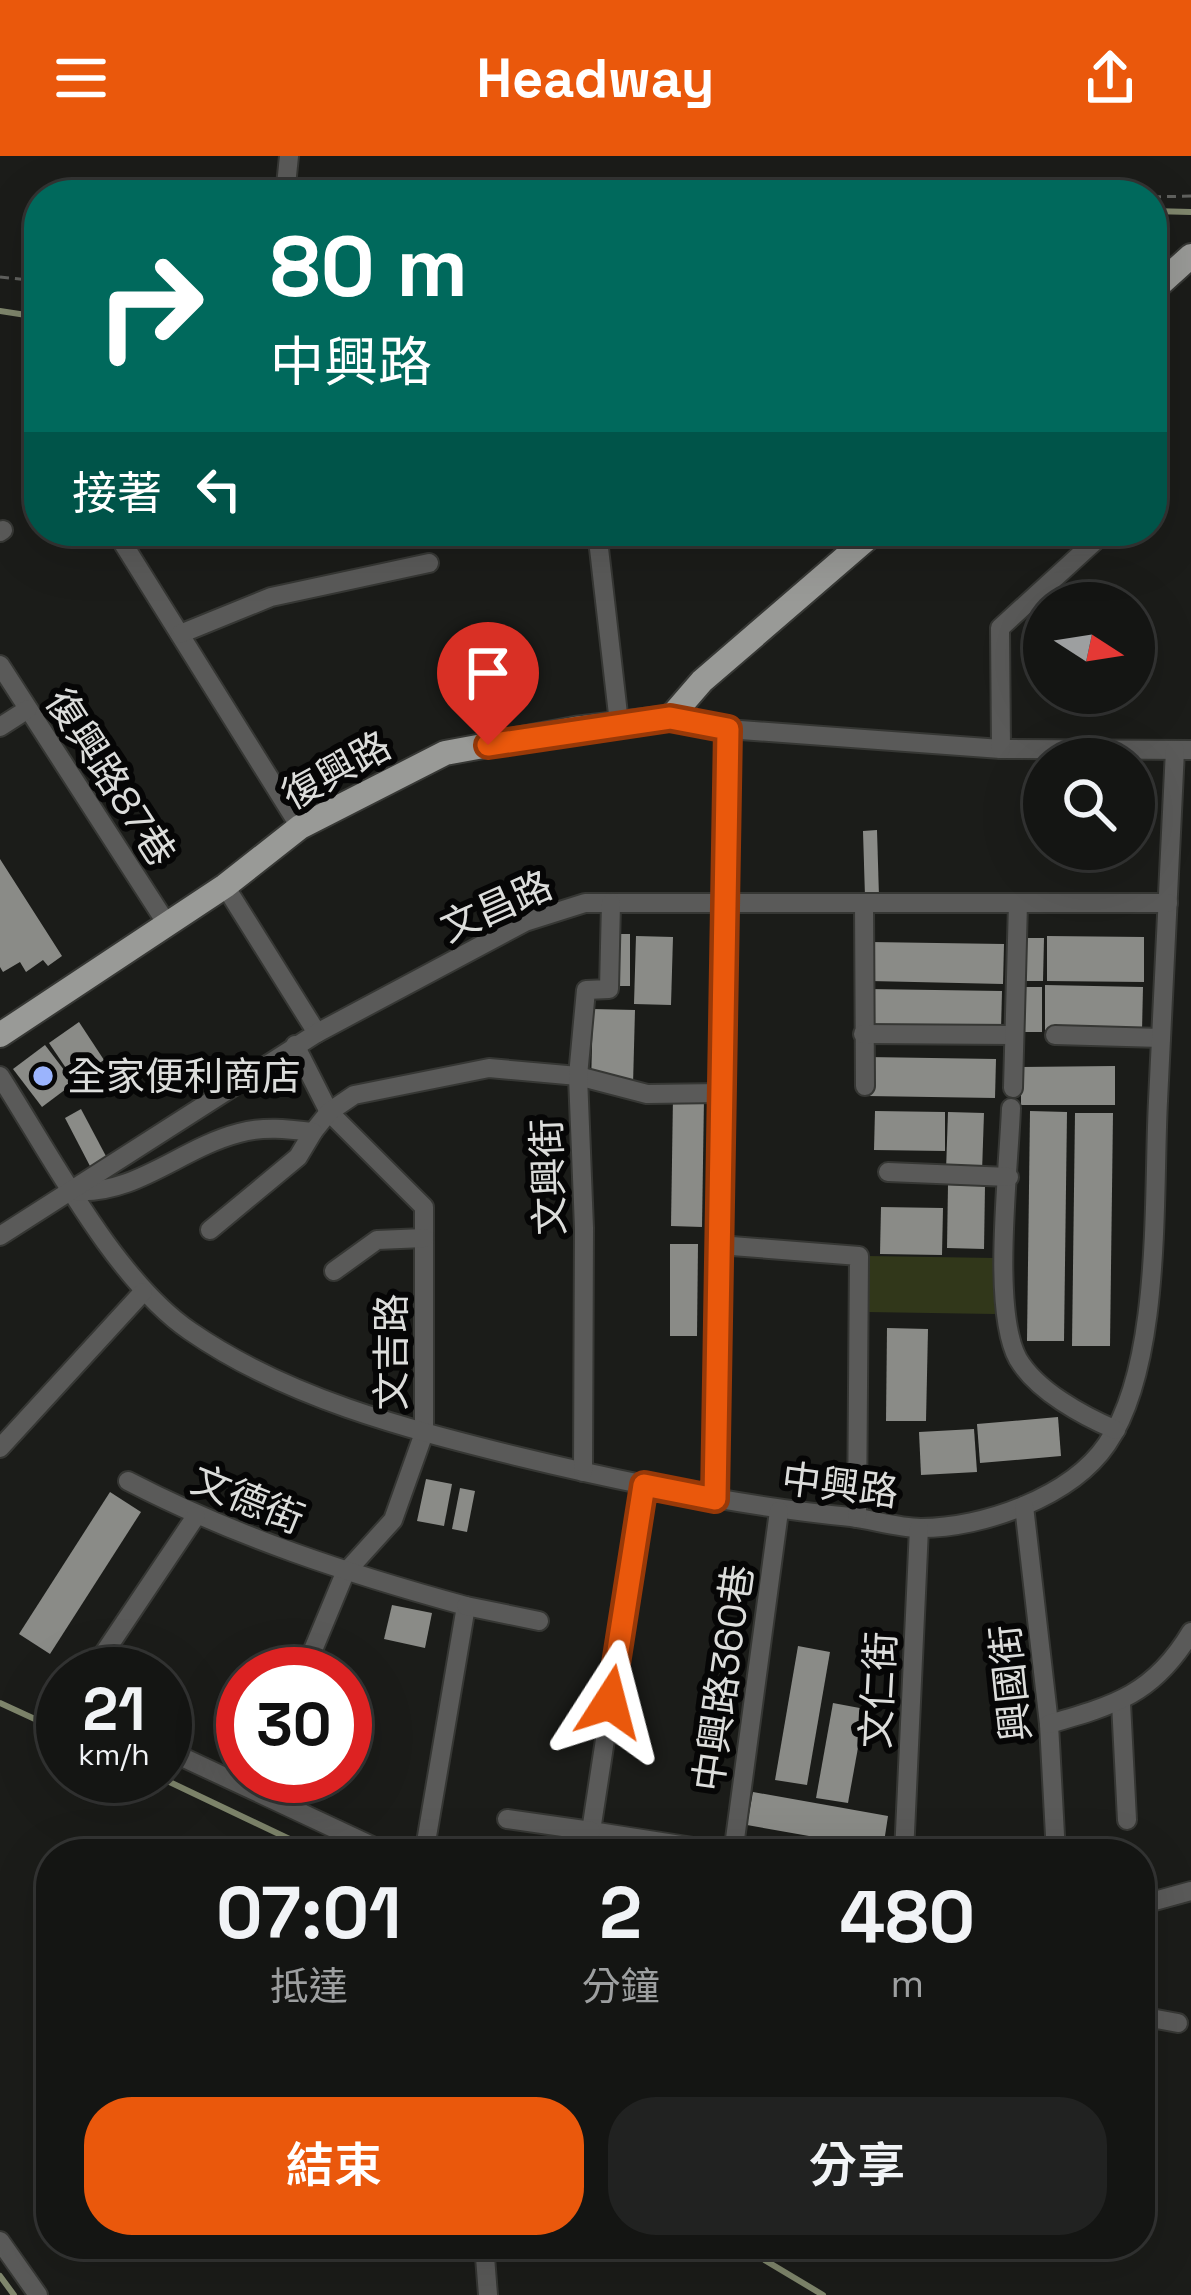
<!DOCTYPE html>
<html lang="zh-TW">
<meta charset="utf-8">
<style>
:root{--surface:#141513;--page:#212221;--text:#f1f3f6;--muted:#9d9fa0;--line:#333433;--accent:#ea580c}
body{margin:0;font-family:"Space Grotesk","Noto Sans TC",sans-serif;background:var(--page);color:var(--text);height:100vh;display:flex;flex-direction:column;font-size:45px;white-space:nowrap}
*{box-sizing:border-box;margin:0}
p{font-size:39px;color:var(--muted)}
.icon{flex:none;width:66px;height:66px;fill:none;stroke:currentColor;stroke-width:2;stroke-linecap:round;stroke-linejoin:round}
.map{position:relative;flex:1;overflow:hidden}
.sheet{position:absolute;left:36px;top:1683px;width:1119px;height:420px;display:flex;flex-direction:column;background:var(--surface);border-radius:48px;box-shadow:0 12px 48px #0002,0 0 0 3px var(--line)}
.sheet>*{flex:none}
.banner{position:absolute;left:24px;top:24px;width:1143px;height:366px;border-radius:48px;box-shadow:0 12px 48px #0002,0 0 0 3px var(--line);background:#00695c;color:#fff;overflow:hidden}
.needle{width:78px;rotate:102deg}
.tools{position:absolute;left:1023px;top:426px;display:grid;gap:24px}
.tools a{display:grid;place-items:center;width:132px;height:132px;border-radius:50%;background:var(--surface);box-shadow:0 12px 48px #0002,0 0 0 3px var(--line);font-size:60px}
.speed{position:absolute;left:36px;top:1491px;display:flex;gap:24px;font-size:60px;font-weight:700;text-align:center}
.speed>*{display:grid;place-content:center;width:156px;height:156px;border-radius:50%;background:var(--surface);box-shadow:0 12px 48px #0002,0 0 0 3px var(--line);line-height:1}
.speed small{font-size:30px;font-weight:400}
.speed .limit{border:18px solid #d22;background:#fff;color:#111}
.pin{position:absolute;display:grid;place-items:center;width:102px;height:102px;color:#fff;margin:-123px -51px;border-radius:50% 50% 50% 0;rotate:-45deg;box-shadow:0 0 12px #0007}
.pin .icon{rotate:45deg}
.me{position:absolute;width:132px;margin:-66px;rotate:9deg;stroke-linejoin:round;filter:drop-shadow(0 0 9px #0008)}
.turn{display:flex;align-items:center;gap:42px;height:252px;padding:0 48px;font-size:54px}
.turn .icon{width:156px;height:156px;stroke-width:2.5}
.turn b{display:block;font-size:84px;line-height:102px}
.then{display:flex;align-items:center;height:114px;padding:0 48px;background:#0003;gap:24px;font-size:45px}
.eta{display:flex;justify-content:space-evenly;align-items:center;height:204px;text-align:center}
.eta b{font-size:72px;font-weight:600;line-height:84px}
.primary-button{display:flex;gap:24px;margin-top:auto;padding:24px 48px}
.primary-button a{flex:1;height:138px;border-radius:48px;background:var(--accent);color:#fff;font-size:48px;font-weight:600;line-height:138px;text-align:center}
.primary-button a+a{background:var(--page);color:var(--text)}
header{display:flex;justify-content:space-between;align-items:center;height:156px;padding:0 48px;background:var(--accent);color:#fff;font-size:54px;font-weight:600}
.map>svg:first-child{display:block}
.green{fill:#31371a}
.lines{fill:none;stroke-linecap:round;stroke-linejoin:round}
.stream{stroke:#7f866c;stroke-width:6}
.building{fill:#8a8b87}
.minor-casing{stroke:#363734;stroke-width:22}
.major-casing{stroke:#363734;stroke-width:28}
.path{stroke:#60615e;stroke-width:3;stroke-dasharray:9 6;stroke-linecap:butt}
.minor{stroke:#5a5a59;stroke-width:18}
.major{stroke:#999a97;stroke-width:24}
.route-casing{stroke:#983908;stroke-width:30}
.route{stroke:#ea580c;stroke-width:21}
.poi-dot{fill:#9bb4fd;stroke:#060606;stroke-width:4.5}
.labels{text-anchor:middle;stroke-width:12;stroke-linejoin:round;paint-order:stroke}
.street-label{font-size:39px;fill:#dcdddb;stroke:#060606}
.poi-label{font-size:39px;fill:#dcdddb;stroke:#060606;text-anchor:start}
</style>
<header><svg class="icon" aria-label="menu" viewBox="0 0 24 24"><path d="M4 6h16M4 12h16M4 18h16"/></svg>Headway<svg class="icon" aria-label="share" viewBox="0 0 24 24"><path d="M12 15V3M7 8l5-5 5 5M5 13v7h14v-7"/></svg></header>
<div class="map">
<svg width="1191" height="2139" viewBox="0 0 1191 2139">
<rect width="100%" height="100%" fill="#1b1c19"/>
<polygon class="green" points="867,1100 996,1102 995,1158 866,1156"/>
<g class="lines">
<g class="stream">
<polyline points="1152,55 1191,56"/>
<polyline points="0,155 39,161"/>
<polyline points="0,1547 63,1576"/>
<polyline points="157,1620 321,1698"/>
<polyline points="738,2088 823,2139"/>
<polyline points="0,2120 14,2139"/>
</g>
</g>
<g class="building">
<polygon points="877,674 879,741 865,741 863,675"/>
<polygon points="0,703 62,800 48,810 43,804 26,816 20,806 3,816 0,811"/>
<polygon points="618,778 630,778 630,830 617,830"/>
<polygon points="636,780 673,781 671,849 634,848"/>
<polygon points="1047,780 1144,781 1144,826 1047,825"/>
<polygon points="1024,782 1044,782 1043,825 1023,825"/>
<polygon points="870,786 1004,788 1003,828 870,825"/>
<polygon points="1045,829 1143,831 1142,875 1045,874"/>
<rect x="1023" y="831" width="19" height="45"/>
<polygon points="868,833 1002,835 1001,874 868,871"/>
<polygon points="593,853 635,854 633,929 591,928"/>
<polygon points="79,866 104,904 74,924 49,887"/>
<polygon points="45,889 74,927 42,951 13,913"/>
<polygon points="868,901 996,903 995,942 867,940"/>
<polygon points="1115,910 1115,949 1021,949 1021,911"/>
<polygon points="673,940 704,941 702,1071 671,1070"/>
<polygon points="81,953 108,1004 91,1012 65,962"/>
<polygon points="875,955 945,956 945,995 874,994"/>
<polygon points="1030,955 1067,956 1064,1185 1027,1185"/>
<polygon points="948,956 984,957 982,1016 946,1015"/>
<polygon points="1075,957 1113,957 1110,1190 1072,1190"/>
<polygon points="948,1029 985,1030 984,1093 947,1092"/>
<polygon points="881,1051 943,1052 942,1099 880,1098"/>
<polygon points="670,1088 698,1088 697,1180 670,1180"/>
<polygon points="887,1172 928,1173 926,1265 886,1265"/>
<polygon points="1058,1261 1061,1300 980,1307 977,1268"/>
<polygon points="974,1273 977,1316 921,1319 919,1276"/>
<polygon points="426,1323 452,1328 444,1370 417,1365"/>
<polygon points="460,1332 475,1335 467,1376 452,1373"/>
<polygon points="110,1336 141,1356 50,1498 19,1478"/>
<polygon points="392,1449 432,1457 425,1492 384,1483"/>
<polygon points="798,1490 830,1496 807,1629 775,1624"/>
<polygon points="833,1547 865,1553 848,1647 816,1642"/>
<polygon points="753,1636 888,1660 883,1693 747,1669"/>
</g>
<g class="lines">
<defs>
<g id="minor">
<polyline points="285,39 289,0"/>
<polyline points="597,375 619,567"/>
<polyline points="0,376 3,374"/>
<polyline points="124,389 300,671"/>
<polyline points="180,478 271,441 429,407"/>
<polyline points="0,509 167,768"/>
<polyline points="670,562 727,573 1001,593 1191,594"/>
<polyline points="0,571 28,553"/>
<polyline points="1001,593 1000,472 1106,375"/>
<polyline points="225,730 317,877"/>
<polyline points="864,747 865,930"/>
<polyline points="863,878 1014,879"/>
<polyline points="1055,879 1161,882"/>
<polyline points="295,889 329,956 424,1051 424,1277 393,1364 345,1417 303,1518"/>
<path d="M0,920c50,78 115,204 190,255 97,67 214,97 326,125 111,27 222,50 335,61 23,3 47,11 70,11 62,0 150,-31 186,-84 55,-80 46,-247 51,-343 6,-117 11,-234 17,-351"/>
<polyline points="1013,932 1018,747"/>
<path d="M1011,952c-2,60 -20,202 7,251 19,32 65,57 98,71"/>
<polyline points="313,976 329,956 354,939 489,912 578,920 647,938 721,937"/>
<polyline points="888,1016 1009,1021"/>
<path d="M75,1035c61,4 106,-43 164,-58 25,-7 49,-4 74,-1l-15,25 -88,73"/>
<polyline points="0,1080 317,877 525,766 585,747 1168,747"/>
<polyline points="719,1089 859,1100 857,1362"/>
<polyline points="334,1115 377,1084 424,1082"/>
<polyline points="0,1292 143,1136"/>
<polyline points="583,1316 584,1072 578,920 586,834 609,833 611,747"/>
<path d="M128,1325c108,56 221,93 338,125l-42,248"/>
<polyline points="644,1329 591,1675 738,1698"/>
<polyline points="715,1343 727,573"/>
<polyline points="1024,1350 1049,1568 1056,1698"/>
<polyline points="466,1450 539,1465"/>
<polyline points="90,1518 196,1360"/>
<polyline points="1121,1547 1127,1664"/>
<path d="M1049,1568c66,-19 105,-30 142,-92"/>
<polyline points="165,1593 389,1698"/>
<polyline points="507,1663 591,1675"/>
<polyline points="733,1698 779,1355"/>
<polyline points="904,1698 919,1372"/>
<polyline points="1140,1749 1191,1735"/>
<polyline points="1140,1860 1178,1867"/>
<polyline points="0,2085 38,2139"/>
<polyline points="484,2088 488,2139"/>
</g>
<g id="major">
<polyline points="1152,135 1191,100"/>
<polyline points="0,879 225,730 300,671 445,597 575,573 670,562 702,525 876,375"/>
</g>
</defs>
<use href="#minor" class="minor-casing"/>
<use href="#major" class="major-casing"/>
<g class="path">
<polyline points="1152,41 1191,40"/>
<polyline points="0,121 39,125"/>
</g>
<use href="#minor" class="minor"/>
<use href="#major" class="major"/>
</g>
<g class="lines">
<defs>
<polyline id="route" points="488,589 670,562 728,573 715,1343 644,1329 610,1546"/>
</defs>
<use href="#route" class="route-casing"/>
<use href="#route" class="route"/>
</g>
<circle class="poi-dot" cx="43" cy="920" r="12"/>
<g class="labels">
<g class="street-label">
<text transform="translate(336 614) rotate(-29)" y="14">復興路</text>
<text transform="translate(111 621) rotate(57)" y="14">復興路87巷</text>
<text transform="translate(496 750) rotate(-24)" y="14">文昌路</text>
<text transform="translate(548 1021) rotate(-92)" y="14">文興街</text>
<text transform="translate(391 1196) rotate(-90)" y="14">文吉路</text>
<text transform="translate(840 1329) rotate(7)" y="14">中興路</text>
<text transform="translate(248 1343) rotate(22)" y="14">文德街</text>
<text transform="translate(723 1522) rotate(-82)" y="14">中興路360巷</text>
<text transform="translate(1010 1527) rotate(-96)" y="14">興國街</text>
<text transform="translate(878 1534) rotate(-87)" y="14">文仁街</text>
</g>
<g class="poi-label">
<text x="67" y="934">全家便利商店</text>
</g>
</g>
</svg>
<div class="tools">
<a><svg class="needle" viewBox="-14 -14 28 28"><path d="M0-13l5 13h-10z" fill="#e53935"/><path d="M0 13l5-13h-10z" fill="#9d9fa0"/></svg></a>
<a><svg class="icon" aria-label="search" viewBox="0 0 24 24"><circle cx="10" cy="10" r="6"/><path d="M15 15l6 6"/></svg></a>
</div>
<div class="speed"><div>21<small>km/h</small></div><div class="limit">30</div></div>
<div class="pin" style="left:488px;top:589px;background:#d93025"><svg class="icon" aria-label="arrive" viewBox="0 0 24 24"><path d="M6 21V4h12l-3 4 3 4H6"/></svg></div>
<svg class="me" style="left:610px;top:1546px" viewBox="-20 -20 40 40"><path d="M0-17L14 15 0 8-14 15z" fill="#ea580c" stroke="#fff" stroke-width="4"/></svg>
<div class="banner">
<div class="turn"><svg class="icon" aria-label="right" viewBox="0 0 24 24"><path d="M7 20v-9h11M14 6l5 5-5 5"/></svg><div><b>80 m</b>中興路</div></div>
<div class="then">接著<svg class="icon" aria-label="left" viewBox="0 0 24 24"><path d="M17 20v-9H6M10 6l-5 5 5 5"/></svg></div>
</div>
<section class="sheet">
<div class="eta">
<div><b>07:01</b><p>抵達</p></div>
<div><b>2</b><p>分鐘</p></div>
<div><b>480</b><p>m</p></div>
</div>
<div class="primary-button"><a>結束</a><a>分享</a></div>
</section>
</div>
